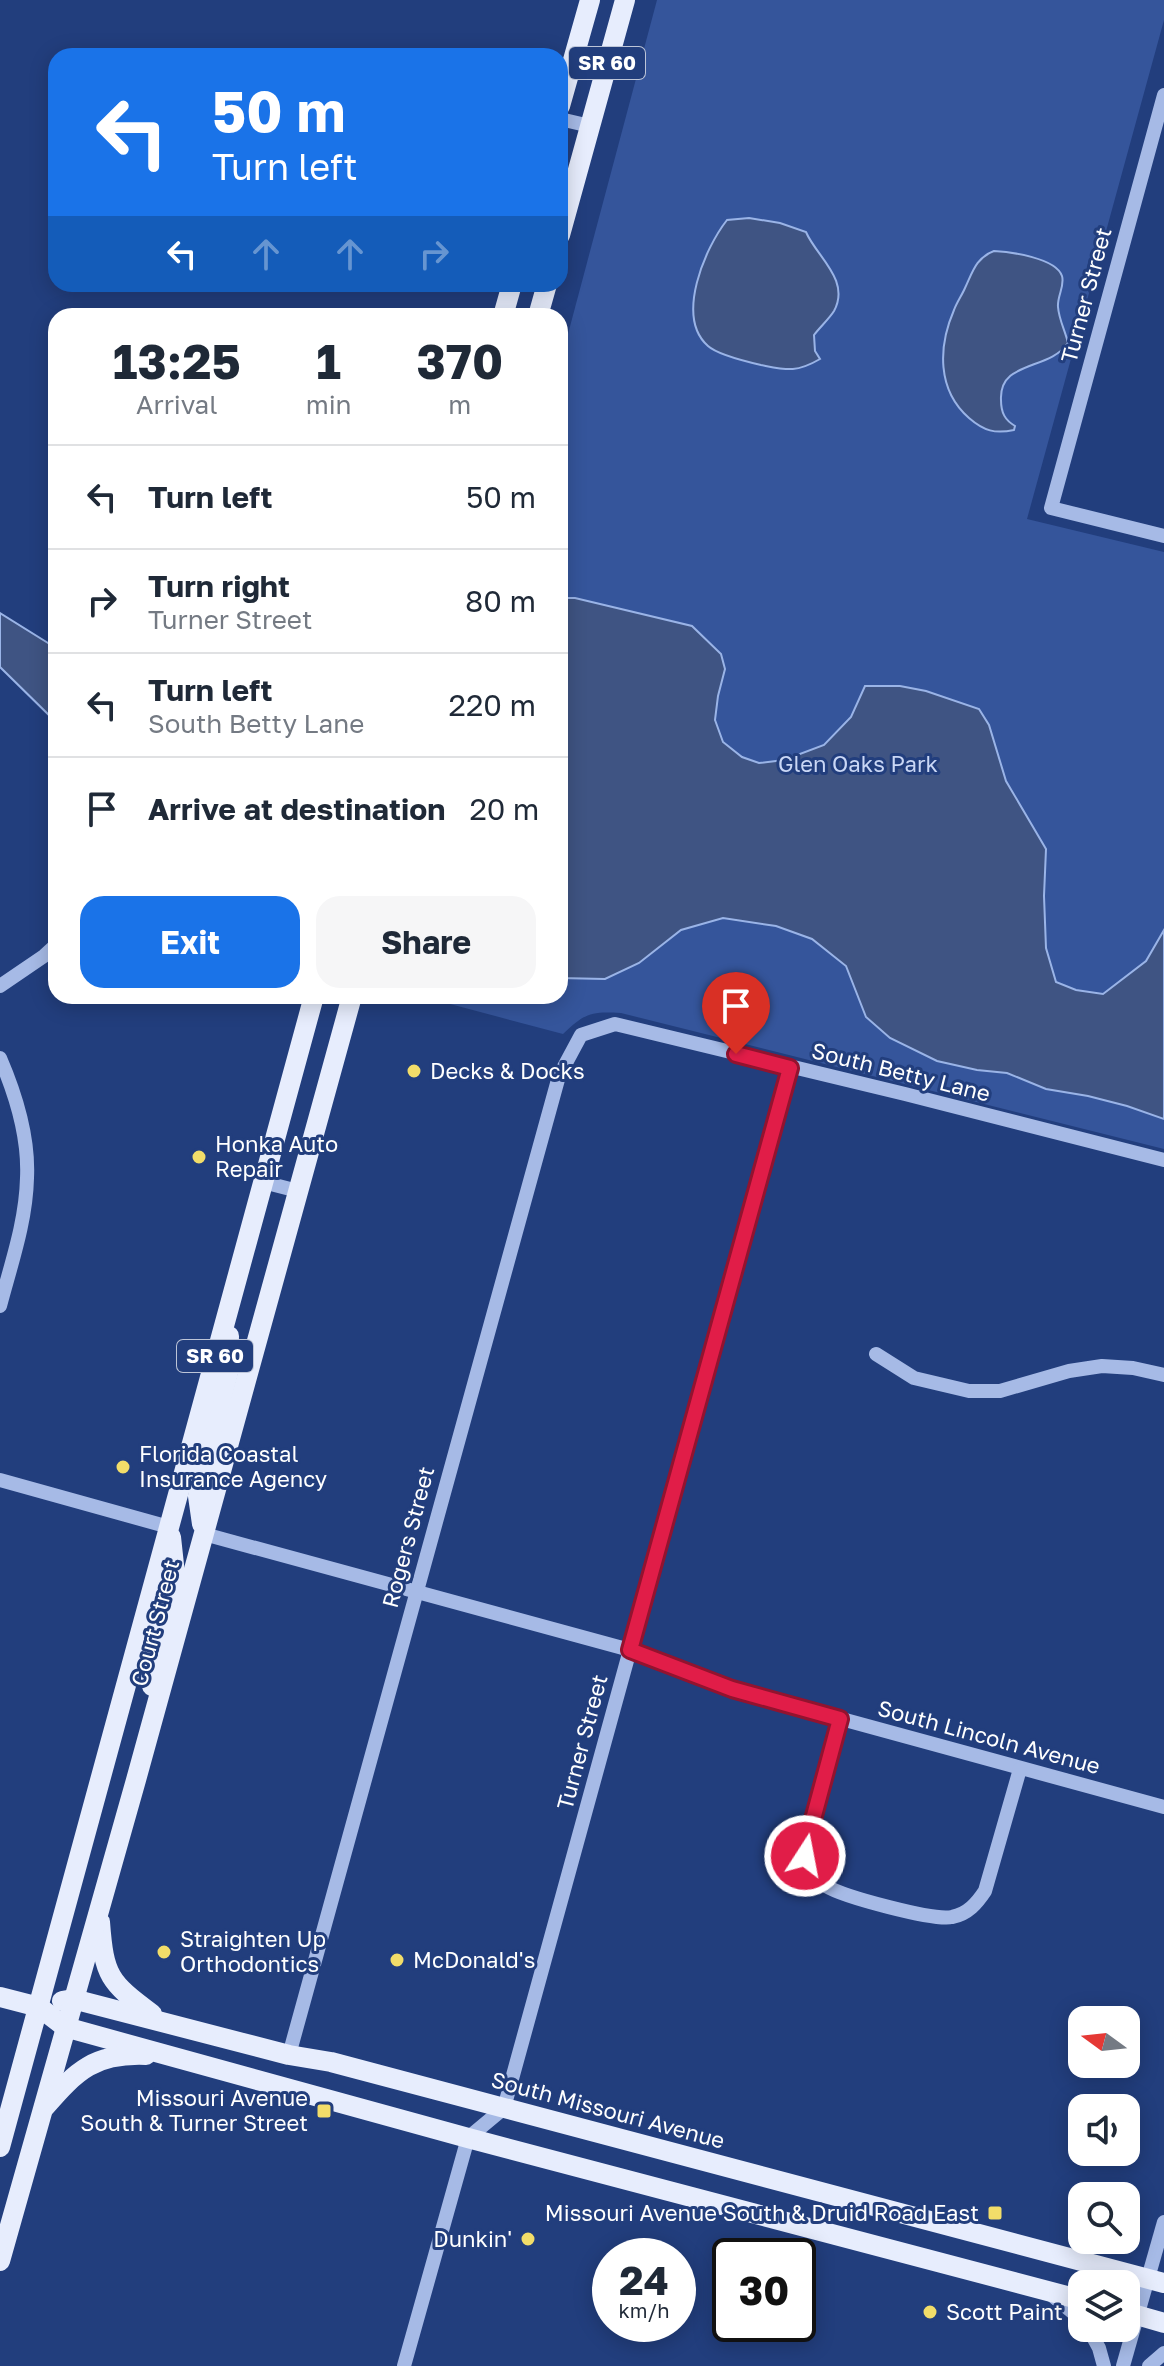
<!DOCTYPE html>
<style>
:root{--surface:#fff;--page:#f6f6f7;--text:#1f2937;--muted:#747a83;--line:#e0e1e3;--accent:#1a73e8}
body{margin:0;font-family:"Golos Text",sans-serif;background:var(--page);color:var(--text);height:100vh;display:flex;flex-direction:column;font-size:30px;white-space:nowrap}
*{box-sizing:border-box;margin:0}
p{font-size:26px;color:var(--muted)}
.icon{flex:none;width:44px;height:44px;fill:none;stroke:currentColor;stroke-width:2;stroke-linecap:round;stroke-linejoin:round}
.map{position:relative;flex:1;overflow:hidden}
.side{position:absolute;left:48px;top:308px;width:520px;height:696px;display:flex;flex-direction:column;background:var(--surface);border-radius:24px;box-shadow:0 4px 20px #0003}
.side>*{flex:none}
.top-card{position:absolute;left:48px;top:48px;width:520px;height:244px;border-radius:24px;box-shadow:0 4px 20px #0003;background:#1a73e8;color:#fff;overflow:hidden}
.needle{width:52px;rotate:285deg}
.controls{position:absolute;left:1068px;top:2006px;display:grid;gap:16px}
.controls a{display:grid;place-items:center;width:72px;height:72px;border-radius:16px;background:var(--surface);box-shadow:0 4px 20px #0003;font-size:40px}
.speed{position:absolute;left:592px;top:2238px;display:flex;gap:16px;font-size:40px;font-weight:700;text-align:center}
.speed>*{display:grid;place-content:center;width:104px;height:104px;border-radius:50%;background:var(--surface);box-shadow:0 4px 20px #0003;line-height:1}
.speed small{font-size:20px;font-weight:400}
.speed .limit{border:4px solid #111;border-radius:12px;background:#fff;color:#111}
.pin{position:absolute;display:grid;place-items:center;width:68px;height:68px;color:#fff;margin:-82px -34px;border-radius:50% 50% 50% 0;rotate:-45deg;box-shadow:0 0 8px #0007}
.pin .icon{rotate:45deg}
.me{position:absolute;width:88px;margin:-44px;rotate:11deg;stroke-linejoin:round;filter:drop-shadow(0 0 6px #0008)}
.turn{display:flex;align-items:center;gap:28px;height:168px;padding:0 32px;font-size:36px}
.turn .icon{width:104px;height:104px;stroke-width:2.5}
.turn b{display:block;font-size:56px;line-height:68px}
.lanes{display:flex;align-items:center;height:76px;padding:0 32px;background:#0003;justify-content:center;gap:40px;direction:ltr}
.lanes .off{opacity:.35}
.eta{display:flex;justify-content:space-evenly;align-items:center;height:136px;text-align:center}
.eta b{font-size:48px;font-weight:700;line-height:56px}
.cta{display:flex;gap:16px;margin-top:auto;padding:16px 32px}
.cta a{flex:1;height:92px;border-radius:24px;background:var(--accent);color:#fff;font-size:32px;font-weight:700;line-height:92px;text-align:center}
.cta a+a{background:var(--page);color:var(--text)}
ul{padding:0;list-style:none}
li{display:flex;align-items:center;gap:24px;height:104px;padding:0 32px;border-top:2px solid var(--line)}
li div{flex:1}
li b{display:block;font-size:30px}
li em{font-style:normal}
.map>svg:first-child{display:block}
.green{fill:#35559b}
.water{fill:#3f5483;stroke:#9ab4e7;stroke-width:2}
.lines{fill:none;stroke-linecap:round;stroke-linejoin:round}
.minor{stroke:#a6bae6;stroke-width:14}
.major{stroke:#e7edfd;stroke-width:20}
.route-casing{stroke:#92132f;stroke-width:20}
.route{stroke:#e11d48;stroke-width:14}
.poi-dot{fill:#f2dd69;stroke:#223e7d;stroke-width:3}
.labels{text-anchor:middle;stroke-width:6;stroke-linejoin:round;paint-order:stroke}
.shield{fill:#223e7d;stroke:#bdc5d8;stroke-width:2}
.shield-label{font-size:20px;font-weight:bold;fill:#fff}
.street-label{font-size:22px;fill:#fff;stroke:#223e7d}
.park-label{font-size:22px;fill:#cad7f5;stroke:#223e7d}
.poi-label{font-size:22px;fill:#fff;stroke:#223e7d;text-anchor:start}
</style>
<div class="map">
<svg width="1164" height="2366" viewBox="0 0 1164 2366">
<rect width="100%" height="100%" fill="#223e7d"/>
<path class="green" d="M657,0h507v20l-137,499 137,33v597l-543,-136c-30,-2 -36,0 -58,21l-143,-38h140v-632z"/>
<g class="water">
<path d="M749,218l31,5 26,9c10,24 45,48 28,79 -5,8 -14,16 -20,24l1,16 5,8c-24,14 -33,11 -59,6 -13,-3 -43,-10 -53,-19 -33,-29 -3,-98 19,-126z"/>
<path d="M994,251c17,1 62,7 68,25 3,10 -5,20 -4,31 1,13 7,23 10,36 -19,28 -69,17 -67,57 0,13 4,20 14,26l-1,4c-19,4 -30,1 -45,-12 -32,-28 -31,-71 -15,-108 3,-8 8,-15 11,-22 8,-17 11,-30 29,-37z"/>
<polygon points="560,598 575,598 692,626 721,654 725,669 718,696 715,720 723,742 742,757 759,763 784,760 824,745 851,717 865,686 900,686 926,691 979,709 989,725 1006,781 1046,849 1044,896 1046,948 1056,982 1076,990 1103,994 1146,961 1164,930 1164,1119 1127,1106 1088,1096 1046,1089 1007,1073 977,1070 937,1061 890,1038 866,1017 846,966 812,939 776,926 723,918 681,930 639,963 605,979 560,978"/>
<polygon points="0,613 56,648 56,722 0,667"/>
</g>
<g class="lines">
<g class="minor">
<polyline points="1164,95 1051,508 1164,536"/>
<polyline points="560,119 590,126"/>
<polyline points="0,986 44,956 56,945"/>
<path d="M0,1058c16,37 29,79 27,120 -1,44 -16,86 -27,128"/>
<polyline points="263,1182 298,1191"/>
<polyline points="876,1354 914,1378 969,1391 1000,1391 1069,1371 1102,1366 1133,1368 1164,1375"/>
<polyline points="0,1480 169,1527"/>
<polyline points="204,1534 630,1650 732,1689 1164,1807"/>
<path d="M840,1719l-32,119c-2,13 -3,25 4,36 3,4 10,10 14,12 18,11 108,35 126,31 16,-3 25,-14 33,-26l35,-122"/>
<polyline points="289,2055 559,1076 581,1035 615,1024 905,1094 1164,1160"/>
<polyline points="1053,2296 1082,2320"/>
<polyline points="1088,2328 1099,2348 1104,2366"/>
<polyline points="404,2366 468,2138 504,2108 790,1068"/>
<polyline points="1123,2366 1164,2222"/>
<polyline points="1149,2366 1164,2353"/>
</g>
<g class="major">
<polyline points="560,106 590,0"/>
<polyline points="560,235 625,0"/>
<polyline points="503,316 512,284"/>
<polyline points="538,316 547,284"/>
<polyline points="202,1524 198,1496 200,1479 228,1373 229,1336"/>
<polyline points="152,1686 151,1679 164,1612 175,1574 171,1537"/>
<path d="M100,1922c4,54 9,60 52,92"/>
<polyline points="0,1997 39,2007 65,2027 468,2138 1082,2300"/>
<polyline points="62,2001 73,1999 289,2055 331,2062 1164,2283"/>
<path d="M45,2107c32,-37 50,-54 101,-52"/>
<polyline points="0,2147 314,996"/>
<polyline points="0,2261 136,1780 352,996"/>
<polyline points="1126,2312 1164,2323"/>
</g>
</g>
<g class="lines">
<defs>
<polyline id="route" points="736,1054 790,1068 630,1650 732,1689 840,1719 808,1838 805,1856"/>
</defs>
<use href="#route" class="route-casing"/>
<use href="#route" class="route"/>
</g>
<g class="poi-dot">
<circle cx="414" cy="1071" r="8"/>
<circle cx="199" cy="1157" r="8"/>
<circle cx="123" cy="1467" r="8"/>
<circle cx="164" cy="1952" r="8"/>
<circle cx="397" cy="1960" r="8"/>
<rect x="316" y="2103" width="16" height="16" rx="4"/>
<rect x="987" y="2205" width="16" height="16" rx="4"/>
<circle cx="528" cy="2239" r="8"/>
<circle cx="930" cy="2312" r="8"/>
</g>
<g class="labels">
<g class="shield">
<rect x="569" y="47" width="76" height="32" rx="6"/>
<rect x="177" y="1340" width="76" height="32" rx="6"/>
</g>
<g class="shield-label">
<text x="607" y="70">SR 60</text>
<text x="215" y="1363">SR 60</text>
</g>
<g class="street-label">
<text transform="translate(1086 295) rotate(-75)" y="8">Turner Street</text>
<text transform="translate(901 1072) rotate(14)" y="8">South Betty Lane</text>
<text transform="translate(408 1537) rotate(-75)" y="8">Rogers Street</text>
<text transform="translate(155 1623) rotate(-75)" y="8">Court Street</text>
<text transform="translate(989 1737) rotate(15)" y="8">South Lincoln Avenue</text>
<text transform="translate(582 1742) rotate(-75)" y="8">Turner Street</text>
<text transform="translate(608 2110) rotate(15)" y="8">South Missouri Avenue</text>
</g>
<g class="park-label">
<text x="858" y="772">Glen Oaks Park</text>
</g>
<g class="poi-label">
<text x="430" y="1079">Decks &amp; Docks</text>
<text x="215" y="1152">Honka Auto<tspan x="215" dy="25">Repair</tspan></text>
<text x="139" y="1462">Florida Coastal<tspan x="139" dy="25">Insurance Agency</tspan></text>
<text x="180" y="1947">Straighten Up<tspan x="180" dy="25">Orthodontics</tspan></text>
<text x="413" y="1968">McDonald's</text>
<text x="308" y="2106" text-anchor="end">Missouri Avenue<tspan x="308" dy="25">South &amp; Turner Street</tspan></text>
<text x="979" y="2221" text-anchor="end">Missouri Avenue South &amp; Druid Road East</text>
<text x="512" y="2247" text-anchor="end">Dunkin'</text>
<text x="946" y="2320">Scott Paint</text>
</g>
</g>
</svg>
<div class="controls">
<a><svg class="needle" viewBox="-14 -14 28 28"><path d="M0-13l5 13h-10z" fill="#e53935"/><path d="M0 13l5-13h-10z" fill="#747a83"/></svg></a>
<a><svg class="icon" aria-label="sound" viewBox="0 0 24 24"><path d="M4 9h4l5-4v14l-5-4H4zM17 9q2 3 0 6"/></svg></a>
<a><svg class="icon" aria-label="search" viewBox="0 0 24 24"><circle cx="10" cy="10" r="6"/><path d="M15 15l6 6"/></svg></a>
<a><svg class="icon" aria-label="layers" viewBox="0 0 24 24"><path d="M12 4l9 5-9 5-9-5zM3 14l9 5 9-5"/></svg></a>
</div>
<div class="speed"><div>24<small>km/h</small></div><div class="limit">30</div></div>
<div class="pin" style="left:736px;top:1054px;background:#d93025"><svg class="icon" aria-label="arrive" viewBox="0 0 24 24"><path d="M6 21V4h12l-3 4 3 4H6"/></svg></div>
<svg class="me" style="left:805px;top:1856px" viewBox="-20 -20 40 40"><circle r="17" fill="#e11d48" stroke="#fff" stroke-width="3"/><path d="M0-11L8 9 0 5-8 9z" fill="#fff"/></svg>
<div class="top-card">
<div class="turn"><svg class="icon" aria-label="left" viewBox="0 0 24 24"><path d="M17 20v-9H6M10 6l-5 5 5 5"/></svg><div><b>50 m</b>Turn left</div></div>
<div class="lanes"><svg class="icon" aria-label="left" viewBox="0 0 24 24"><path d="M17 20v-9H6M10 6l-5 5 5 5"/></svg><svg class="icon off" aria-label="ahead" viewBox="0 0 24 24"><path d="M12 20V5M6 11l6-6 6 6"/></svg><svg class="icon off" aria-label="ahead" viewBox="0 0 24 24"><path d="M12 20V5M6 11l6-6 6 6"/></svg><svg class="icon off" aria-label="right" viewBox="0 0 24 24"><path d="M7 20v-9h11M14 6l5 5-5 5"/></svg></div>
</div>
<section class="side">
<div class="eta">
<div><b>13:25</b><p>Arrival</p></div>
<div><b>1</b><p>min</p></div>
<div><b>370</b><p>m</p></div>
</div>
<ul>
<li><svg class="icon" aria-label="left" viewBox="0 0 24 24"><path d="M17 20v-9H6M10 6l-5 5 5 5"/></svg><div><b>Turn left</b></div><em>50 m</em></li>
<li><svg class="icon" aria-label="right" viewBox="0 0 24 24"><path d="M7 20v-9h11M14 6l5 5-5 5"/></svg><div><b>Turn right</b><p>Turner Street</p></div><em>80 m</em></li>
<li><svg class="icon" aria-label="left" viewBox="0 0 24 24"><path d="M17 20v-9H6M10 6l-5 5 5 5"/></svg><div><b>Turn left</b><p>South Betty Lane</p></div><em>220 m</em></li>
<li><svg class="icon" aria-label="arrive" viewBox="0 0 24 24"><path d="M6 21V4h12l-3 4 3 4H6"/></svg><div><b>Arrive at destination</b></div><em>20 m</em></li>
</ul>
<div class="cta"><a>Exit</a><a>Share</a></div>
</section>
</div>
